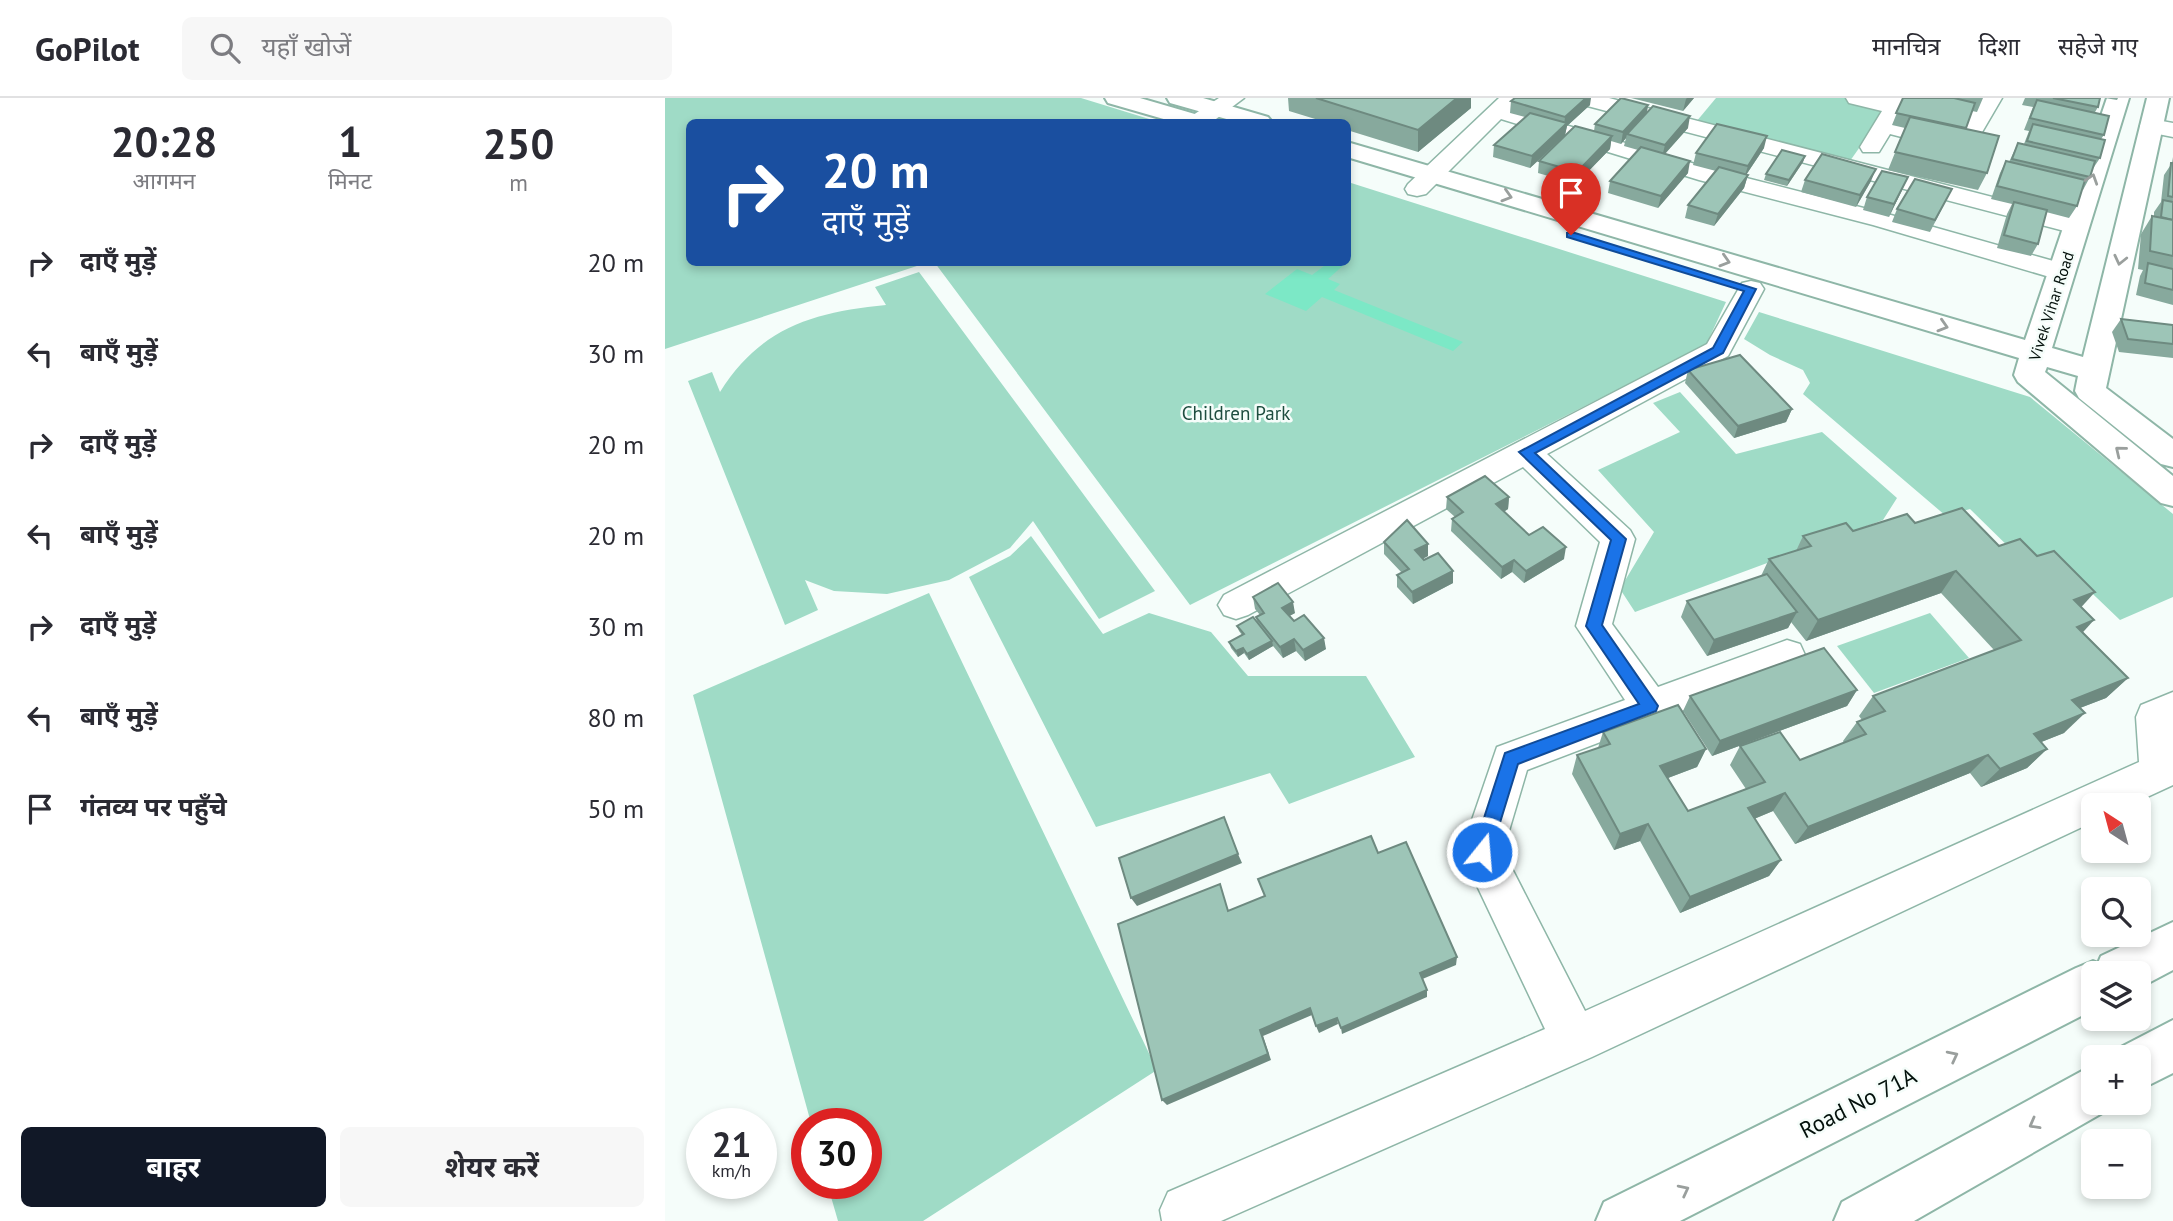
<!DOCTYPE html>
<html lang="hi">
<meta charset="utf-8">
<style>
:root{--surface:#fff;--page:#f7f7f7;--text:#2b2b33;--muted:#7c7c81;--line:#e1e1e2;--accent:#111827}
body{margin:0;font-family:"PT Sans","Noto Sans Devanagari",sans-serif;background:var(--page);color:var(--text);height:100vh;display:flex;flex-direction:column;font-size:26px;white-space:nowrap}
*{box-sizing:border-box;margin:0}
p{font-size:23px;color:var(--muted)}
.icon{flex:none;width:38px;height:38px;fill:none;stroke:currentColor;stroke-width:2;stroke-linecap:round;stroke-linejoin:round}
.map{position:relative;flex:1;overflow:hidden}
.drawer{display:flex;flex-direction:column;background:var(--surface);width:665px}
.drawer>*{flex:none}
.hud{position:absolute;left:21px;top:21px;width:665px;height:147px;border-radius:10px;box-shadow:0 4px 10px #0003;background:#1a4fa0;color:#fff;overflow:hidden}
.needle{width:46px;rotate:324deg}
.tools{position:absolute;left:1416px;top:695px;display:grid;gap:14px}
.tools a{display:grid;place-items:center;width:70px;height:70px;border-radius:10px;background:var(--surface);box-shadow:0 4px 10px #0003;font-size:35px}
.speed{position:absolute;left:21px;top:1010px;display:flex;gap:14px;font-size:35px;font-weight:700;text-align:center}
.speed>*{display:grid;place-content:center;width:91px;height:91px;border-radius:50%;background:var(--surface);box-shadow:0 4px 10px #0003;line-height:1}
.speed small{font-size:18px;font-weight:400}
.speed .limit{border:10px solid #d22;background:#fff;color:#111}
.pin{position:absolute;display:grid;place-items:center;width:60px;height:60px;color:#fff;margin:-72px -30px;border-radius:50% 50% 50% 0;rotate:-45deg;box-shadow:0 0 7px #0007}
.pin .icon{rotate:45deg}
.me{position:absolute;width:77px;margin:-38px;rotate:17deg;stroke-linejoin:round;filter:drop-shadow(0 0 5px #0008)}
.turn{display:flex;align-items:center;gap:24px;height:147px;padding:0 21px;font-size:32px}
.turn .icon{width:91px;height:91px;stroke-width:2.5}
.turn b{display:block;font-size:49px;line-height:60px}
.eta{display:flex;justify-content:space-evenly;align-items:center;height:119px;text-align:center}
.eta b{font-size:42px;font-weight:700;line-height:49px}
.cta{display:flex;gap:14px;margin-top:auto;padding:14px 21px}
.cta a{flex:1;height:80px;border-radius:10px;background:var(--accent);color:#fff;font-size:28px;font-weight:700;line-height:80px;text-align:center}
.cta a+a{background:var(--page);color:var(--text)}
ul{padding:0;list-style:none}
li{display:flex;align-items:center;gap:21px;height:91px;padding:0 21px}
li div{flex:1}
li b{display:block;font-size:26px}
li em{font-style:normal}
header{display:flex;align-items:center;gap:42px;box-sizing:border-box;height:98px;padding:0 35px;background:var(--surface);border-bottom:2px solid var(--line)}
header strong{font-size:33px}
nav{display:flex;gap:38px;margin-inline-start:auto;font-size:24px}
.search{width:490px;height:63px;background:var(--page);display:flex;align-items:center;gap:18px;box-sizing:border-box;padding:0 24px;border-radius:10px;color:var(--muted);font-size:26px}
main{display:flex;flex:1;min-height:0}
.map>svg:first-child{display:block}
.green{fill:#9fdbc6}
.water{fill:#7ce8c6}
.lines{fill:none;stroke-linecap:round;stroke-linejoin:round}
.minor-casing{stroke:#8eb6a7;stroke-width:3}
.tertiary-casing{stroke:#8eb6a7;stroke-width:4}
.minor{fill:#fff;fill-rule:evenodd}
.tertiary{fill:#fff;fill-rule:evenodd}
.wall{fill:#87a99d}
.shaded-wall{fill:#6e8a80}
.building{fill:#9dc5b7;stroke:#6e8a80;stroke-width:2}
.oneway{stroke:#9a9f9d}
.route{fill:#1a73e8;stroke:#114b97;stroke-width:2}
.labels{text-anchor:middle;stroke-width:5;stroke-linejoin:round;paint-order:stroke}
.far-street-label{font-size:16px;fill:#03100b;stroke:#f5fdfa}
.park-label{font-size:19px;fill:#1e4d3f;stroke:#f5fdfa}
.near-street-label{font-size:23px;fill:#03100b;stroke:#f5fdfa}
</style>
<header>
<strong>GoPilot</strong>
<div class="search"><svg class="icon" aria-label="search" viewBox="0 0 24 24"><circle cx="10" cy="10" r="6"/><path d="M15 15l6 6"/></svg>यहाँ खोजें</div>
<nav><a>मानचित्र</a><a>दिशा</a><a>सहेजे गए</a></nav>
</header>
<main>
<section class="drawer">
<div class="eta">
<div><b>20:28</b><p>आगमन</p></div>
<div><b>1</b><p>मिनट</p></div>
<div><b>250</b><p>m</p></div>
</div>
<ul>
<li><svg class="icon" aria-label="right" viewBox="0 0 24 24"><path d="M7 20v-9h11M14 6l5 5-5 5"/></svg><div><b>दाएँ मुड़ें</b></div><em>20 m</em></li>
<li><svg class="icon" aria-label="left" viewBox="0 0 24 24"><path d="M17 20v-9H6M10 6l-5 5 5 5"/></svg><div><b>बाएँ मुड़ें</b></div><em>30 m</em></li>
<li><svg class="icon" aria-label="right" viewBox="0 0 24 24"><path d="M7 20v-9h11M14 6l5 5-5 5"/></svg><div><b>दाएँ मुड़ें</b></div><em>20 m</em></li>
<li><svg class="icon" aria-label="left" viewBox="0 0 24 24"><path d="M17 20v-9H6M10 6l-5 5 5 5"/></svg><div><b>बाएँ मुड़ें</b></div><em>20 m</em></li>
<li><svg class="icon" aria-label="right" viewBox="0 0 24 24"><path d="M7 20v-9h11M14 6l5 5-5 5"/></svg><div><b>दाएँ मुड़ें</b></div><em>30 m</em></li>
<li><svg class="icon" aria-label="left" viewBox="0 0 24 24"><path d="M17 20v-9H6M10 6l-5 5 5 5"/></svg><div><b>बाएँ मुड़ें</b></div><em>80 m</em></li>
<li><svg class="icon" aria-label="arrive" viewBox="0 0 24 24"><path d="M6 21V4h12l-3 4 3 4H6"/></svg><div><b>गंतव्य पर पहुँचे</b></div><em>50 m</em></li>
</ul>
<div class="cta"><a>बाहर</a><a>शेयर करें</a></div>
</section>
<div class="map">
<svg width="1508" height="1123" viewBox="0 0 1508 1123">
<rect width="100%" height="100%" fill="#f5fdfa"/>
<g class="green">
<polygon points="0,0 416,0 494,24 24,24 24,164 261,165 0,251"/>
<polygon points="1051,0 1200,0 1225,6 1185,63 1031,24"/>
<polygon points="683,84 1061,204 1041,247 525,507 270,165 682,164"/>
<path d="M254,174l236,319 -56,28 -66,-98 -23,27 -61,32 -62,14 -53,-3 -29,-11 13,30 -33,15 -97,-244 24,-9 8,20c41,-65 94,-80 166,-87l-11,-18z"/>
<polygon points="1094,214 1365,299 1508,416 1508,499 1455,522 1384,454 1357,462 1305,411 1281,418 1138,296 1145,285 1138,272 1105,257 1079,241"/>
<polygon points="1015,294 1071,356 1157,334 1232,400 1218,422 970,514 955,491 989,434 933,372 1015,334 988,305"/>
<polygon points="366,438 438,536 484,515 546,534 583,578 701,578 750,659 624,706 605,675 431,729 304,479 345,458"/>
<polygon points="264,495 492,972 258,1123 173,1123 162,1085 201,1085 201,1026 146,1025 28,597"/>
<polygon points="1265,515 1304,560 1209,595 1172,548"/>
</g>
<polygon class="water" points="682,164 663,181 675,186 669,192 798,244 788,253 657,199 641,213 600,196 632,171 647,177 663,165"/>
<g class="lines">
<defs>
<g id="minor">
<polygon points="554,0 579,0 547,24 522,24 525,19"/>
<polygon points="834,0 857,0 847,11 1050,72 1226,117 1406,168 1410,174 1406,180 1397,182 1388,180 1208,127 1034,82 836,21 761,96 752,98 743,96 740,91 743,86"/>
<polygon points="908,0 944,0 1420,123 1424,128 1420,133 1411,136 911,5"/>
<polygon points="1181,0 1247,0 1232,25 1292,40 1315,0 1337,0 1306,53 1298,55 1225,36 1214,54 1198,54 1195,49 1217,13 1184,5"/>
<polygon points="1486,21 1508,25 1508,39 1478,33 1475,28 1478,23"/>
<polygon points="1086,183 1095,185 1099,191 1063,258 882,356 965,432 970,441 947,526 993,589 1122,542 1135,546 1140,557 1135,568 862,672 838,753 920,913 1474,664 1471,619 1476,607 1508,594 1508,687 1465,707 1428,707 1428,724 927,959 556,1123 497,1123 495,1112 503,1094 880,931 796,754 832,649 960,602 911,528 935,444 858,369 583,517 571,521 559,517 553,507 559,497 1042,246 1077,185"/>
</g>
<g id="tertiary">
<polygon points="440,0 475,0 540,19 544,24 509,24 443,5"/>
<polygon points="502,0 538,0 603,19 607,24 572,24 505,5"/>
<polygon points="1442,0 1464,0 1387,250 1418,259 1482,0 1504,0 1441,290 1508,341 1508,369 1496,366 1414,300 1410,293 1413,278 1382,269 1380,274 1508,378 1508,408 1496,405 1353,284 1349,277 1354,260 682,59 682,44 1360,242"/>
<polygon points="1508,824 1508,872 1474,890 1474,875 1428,875 1428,912 1015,1123 931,1123 939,1104 1411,870 1428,863 1433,865 1436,858"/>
<polygon points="1508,922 1508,975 1474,992 1474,959 1452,959 1456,949"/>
<polygon points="1428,967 1428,1004 1448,1004 1446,1010 1249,1123 1169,1123 1177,1104"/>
</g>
</defs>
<use href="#minor" class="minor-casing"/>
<use href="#tertiary" class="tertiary-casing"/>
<use href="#minor" class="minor"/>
<use href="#tertiary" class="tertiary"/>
</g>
<g class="wall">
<polygon points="623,0 806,0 806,10 753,54 682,32 682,24 660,24 624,13"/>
<polygon points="966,0 1029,0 1018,13"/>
<polygon points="1238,0 1318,0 1312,14 1307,13 1301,31 1322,75 1313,92 1223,72 1240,30 1227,27"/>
<polygon points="1360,0 1435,0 1433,9 1430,14 1439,37 1436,41 1435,60 1427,72 1425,79 1418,92 1417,91 1412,108 1404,120 1381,114 1373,146 1366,158 1332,150 1342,116 1347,106 1326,101 1335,75 1341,63 1344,64 1353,45 1359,46 1364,33 1359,32 1368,9 1357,7"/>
<polygon points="1440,0 1453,0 1452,2"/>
<polygon points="846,3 925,7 902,28 900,37 929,33 930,26 983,7 982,14 1023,30 1000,56 1023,75 993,110 943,95 945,83 973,52 959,48 961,40 956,46 946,43 945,51 911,86 873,75 874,63 884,53 865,70 828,59 829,47 860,19 845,15"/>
<polygon points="1099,50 1081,77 1083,77 1079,90 1049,128 1020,120 1023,107 1051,73 1028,67 1031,55"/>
<polygon points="1140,58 1138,64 1122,88 1099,82 1101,76"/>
<polygon points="1508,59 1508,207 1471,197 1475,178 1478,172 1473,171 1476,136 1487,118 1489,118 1489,114 1496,104 1499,77 1507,65"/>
<polygon points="1243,79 1224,119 1198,112 1202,99"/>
<polygon points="1140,82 1206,83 1191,109 1136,94"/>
<polygon points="1287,91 1265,134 1227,124 1232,111"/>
<polygon points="1456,221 1508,227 1508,260 1454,254 1447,234"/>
<polygon points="1023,272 1127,311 1121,324 1069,340 1020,285"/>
<polygon points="782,399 844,399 843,411 839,414 864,437 899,461 859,485 847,474 836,481 786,433 787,421 790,419 781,411"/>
<polygon points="1250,425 1334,448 1416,509 1418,534 1463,580 1441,600 1415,610 1399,635 1376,644 1382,651 1362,670 1316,689 1305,675 1130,746 1108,713 1089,721 1116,762 1104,778 1015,815 975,743 949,752 907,676 912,657 933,650 938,634 1041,651 1032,669 1003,680 1023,713 1081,691 1065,667 1075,648 1135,662 1179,645 1178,643 1192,624 1197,622 1194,618 1208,598 1329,552 1276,495 1141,543 1126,524 1123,530 1042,558 1016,519 1022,503 1096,478 1104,461 1131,453 1138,438"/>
<polygon points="719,444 763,446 763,458 758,461 759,462 788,473 788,485 748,506 732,489 732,477 737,475 719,456"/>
<polygon points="588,499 630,515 624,518 661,551 640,563 631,553 618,560 608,548 584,562 579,555 573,559 566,550 564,544 577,537 574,533 572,528 592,525 591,519 595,517 590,511"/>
<polygon points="1192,592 1182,608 1047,658 1018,613 1025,598"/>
</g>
<g class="shaded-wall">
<polygon points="792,0 806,0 806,10 753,54 753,32"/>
<polygon points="921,0 926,0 925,7 902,28 900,37 865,70 867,58 899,28 900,19"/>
<polygon points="1022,0 1029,0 1018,13 1021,1"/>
<polygon points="983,7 981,19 962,36 961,40 956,46 958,34"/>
<polygon points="1025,18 1023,30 997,59 1000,47"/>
<polygon points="947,38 945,51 911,86 912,74"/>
<polygon points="1102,38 1099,50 1079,80 1083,68"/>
<polygon points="1140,58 1138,64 1122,88 1124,82"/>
<polygon points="1025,63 1023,75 993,110 996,98"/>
<polygon points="1211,71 1206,83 1191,109 1195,97"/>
<polygon points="1083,77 1079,90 1049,128 1053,116"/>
<polygon points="1243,79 1237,92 1224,119 1229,106"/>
<polygon points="1127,311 1121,324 1069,340 1073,328"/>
<polygon points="844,399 843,411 830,418 831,406"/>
<polygon points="763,446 763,458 750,464 750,452"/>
<polygon points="901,449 899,461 859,485 861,473"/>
<polygon points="849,462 847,474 836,481 837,469"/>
<polygon points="788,473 788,485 748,506 747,494"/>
<polygon points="1291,473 1276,495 1141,543 1153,522"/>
<polygon points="1430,494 1411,515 1409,502"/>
<polygon points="628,504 630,515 619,521 617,510"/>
<polygon points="1132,514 1123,530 1042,558 1049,542"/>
<polygon points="1429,522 1410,543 1412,529"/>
<polygon points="659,540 661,551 640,563 638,552"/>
<polygon points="629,541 631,553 618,560 615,549"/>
<polygon points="607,543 608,548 584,562 582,556"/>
<polygon points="578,550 579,555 573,559 571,553"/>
<polygon points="1463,580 1441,600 1386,621 1407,602"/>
<polygon points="1192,592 1182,608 1047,658 1055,643"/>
<polygon points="1420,615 1399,635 1349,655 1369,636"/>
<polygon points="1041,651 1032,669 987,686 995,668"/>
<polygon points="1382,651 1362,670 1316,689 1335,671"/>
<polygon points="1323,657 1305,675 1130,746 1143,729"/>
<polygon points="1120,695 1108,713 1072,728 1083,710"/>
<polygon points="983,726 975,743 949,752 955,736"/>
<polygon points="573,756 577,765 472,808 466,800"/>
<polygon points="1116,762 1104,778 1015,815 1025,799"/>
<polygon points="792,859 791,867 755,882 755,875"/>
<polygon points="762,892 762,899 677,936 676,930"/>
<polygon points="645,910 647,917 598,938 606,962 502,1007 497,1002 595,932"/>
<polygon points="672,920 673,926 654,935 651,928"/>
</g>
<g class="building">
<polygon points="651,0 792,0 753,32"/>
<polygon points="850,0 921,0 900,19 846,3"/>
<polygon points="956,0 983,7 958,34 930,26"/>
<polygon points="1238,0 1289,0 1310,5 1301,30 1231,15"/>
<polygon points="1388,0 1435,0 1433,9"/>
<polygon points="1372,2 1444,18 1439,37 1365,20"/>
<polygon points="988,8 1025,18 1000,47 962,36"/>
<polygon points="865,15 902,25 867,58 829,47"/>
<polygon points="1245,19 1334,38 1322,75 1230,54"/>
<polygon points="1052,26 1102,38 1083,68 1031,55"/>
<polygon points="1368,26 1440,42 1435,60 1362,43"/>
<polygon points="910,28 947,38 912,74 874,63"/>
<polygon points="1353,45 1430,63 1425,79 1347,61"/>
<polygon points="976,49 1025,63 996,98 945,83"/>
<polygon points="1117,52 1140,58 1124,82 1101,76"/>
<polygon points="1157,56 1211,71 1195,97 1140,82"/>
<polygon points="1341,63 1420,82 1412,108 1332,88"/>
<polygon points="1506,65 1508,65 1508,99 1503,98"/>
<polygon points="1054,69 1083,77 1053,116 1023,107"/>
<polygon points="1217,73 1243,79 1229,106 1202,99"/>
<polygon points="1250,81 1287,91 1270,122 1232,111"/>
<polygon points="1498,102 1508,104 1508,122 1496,119"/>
<polygon points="1349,104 1382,112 1373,146 1339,137"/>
<polygon points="1487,118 1508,122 1508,158 1485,153"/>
<polygon points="1483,165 1508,171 1508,192 1480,185"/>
<polygon points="1456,221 1508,227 1508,246 1463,241"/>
<polygon points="1075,257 1127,311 1073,328 1023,272"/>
<polygon points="820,378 844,399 831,406 864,437 878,429 901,449 861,473 849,462 837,469 787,421 798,414 782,399"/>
<polygon points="1297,410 1334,448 1355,441 1372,458 1389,453 1430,494 1409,502 1429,522 1412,529 1463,580 1407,602 1420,615 1369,636 1382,651 1335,671 1323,657 1143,729 1120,695 1083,710 1116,762 1025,799 983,726 955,736 912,657 945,646 938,634 1013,607 1041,651 995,668 1023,713 1100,684 1075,648 1115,634 1135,662 1201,636 1192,624 1220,613 1208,598 1356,542 1291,473 1153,522 1104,461 1146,448 1138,438 1181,425 1188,433 1242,416 1250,425"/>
<polygon points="742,422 763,446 750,452 759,462 773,455 788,473 747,494 732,477 744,471 719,444"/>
<polygon points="1102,476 1132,514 1049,542 1022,503"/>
<polygon points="613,485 628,504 617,510 629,523 639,517 659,540 638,552 629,541 615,549 591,519 599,515 588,499"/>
<polygon points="588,519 607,543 582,556 578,550 571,553 564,544 579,536 572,528"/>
<polygon points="1159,550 1192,592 1055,643 1025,598"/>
<polygon points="559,719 573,756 466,800 454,760"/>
<polygon points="706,738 713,755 741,744 792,859 755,875 762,892 676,930 672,920 651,928 645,910 595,932 603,956 497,1002 453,826 555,786 563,813 600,798 593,781"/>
</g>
<defs><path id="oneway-chevron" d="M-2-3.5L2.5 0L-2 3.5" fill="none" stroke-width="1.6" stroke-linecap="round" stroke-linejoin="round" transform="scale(1.75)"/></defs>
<g class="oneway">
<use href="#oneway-chevron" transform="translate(1427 81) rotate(-72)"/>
<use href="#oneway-chevron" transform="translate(842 98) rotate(17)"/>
<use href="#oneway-chevron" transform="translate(1455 162) rotate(103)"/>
<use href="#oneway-chevron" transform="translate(1060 163) rotate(17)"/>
<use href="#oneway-chevron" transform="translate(1278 228) rotate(17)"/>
<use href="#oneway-chevron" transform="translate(1455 353) rotate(-141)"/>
<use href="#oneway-chevron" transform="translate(1288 958) rotate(-27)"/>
<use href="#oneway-chevron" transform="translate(1369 1026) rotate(151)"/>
<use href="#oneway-chevron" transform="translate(1019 1092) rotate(-27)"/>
</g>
<polygon class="route" points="902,135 910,135 1091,191 1058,255 870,355 961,441 937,527 993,608 991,613 853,666 826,754 823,760 817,762 810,760 808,754 840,655 974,606 921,528 946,442 854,354 1048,250 1079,193 902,139"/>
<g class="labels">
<g class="far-street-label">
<text transform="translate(1386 208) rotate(-72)" y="6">Vivek Vihar Road</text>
</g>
<g class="park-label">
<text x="571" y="322">Children Park</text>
</g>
<g class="near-street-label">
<text transform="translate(1193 1005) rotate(-27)" y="8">Road No 71A</text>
</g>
</g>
</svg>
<div class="tools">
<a><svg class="needle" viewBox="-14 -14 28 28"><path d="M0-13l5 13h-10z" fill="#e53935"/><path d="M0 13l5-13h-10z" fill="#7c7c81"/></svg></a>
<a><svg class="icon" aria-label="search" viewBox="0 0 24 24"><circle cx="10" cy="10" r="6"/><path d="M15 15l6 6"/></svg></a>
<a><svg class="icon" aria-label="layers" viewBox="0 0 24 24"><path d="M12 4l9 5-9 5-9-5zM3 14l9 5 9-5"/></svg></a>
<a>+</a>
<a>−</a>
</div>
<div class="speed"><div>21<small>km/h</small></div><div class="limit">30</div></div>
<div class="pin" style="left:906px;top:137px;background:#d93025"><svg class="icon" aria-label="arrive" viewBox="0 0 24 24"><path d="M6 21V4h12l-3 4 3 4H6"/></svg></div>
<svg class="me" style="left:817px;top:754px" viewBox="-20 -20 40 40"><circle r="17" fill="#1a73e8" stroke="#fff" stroke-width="3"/><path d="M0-11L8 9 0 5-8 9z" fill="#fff"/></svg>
<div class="hud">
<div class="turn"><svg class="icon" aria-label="right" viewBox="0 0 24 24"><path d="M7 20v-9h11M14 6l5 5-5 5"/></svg><div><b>20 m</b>दाएँ मुड़ें</div></div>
</div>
</div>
</main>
